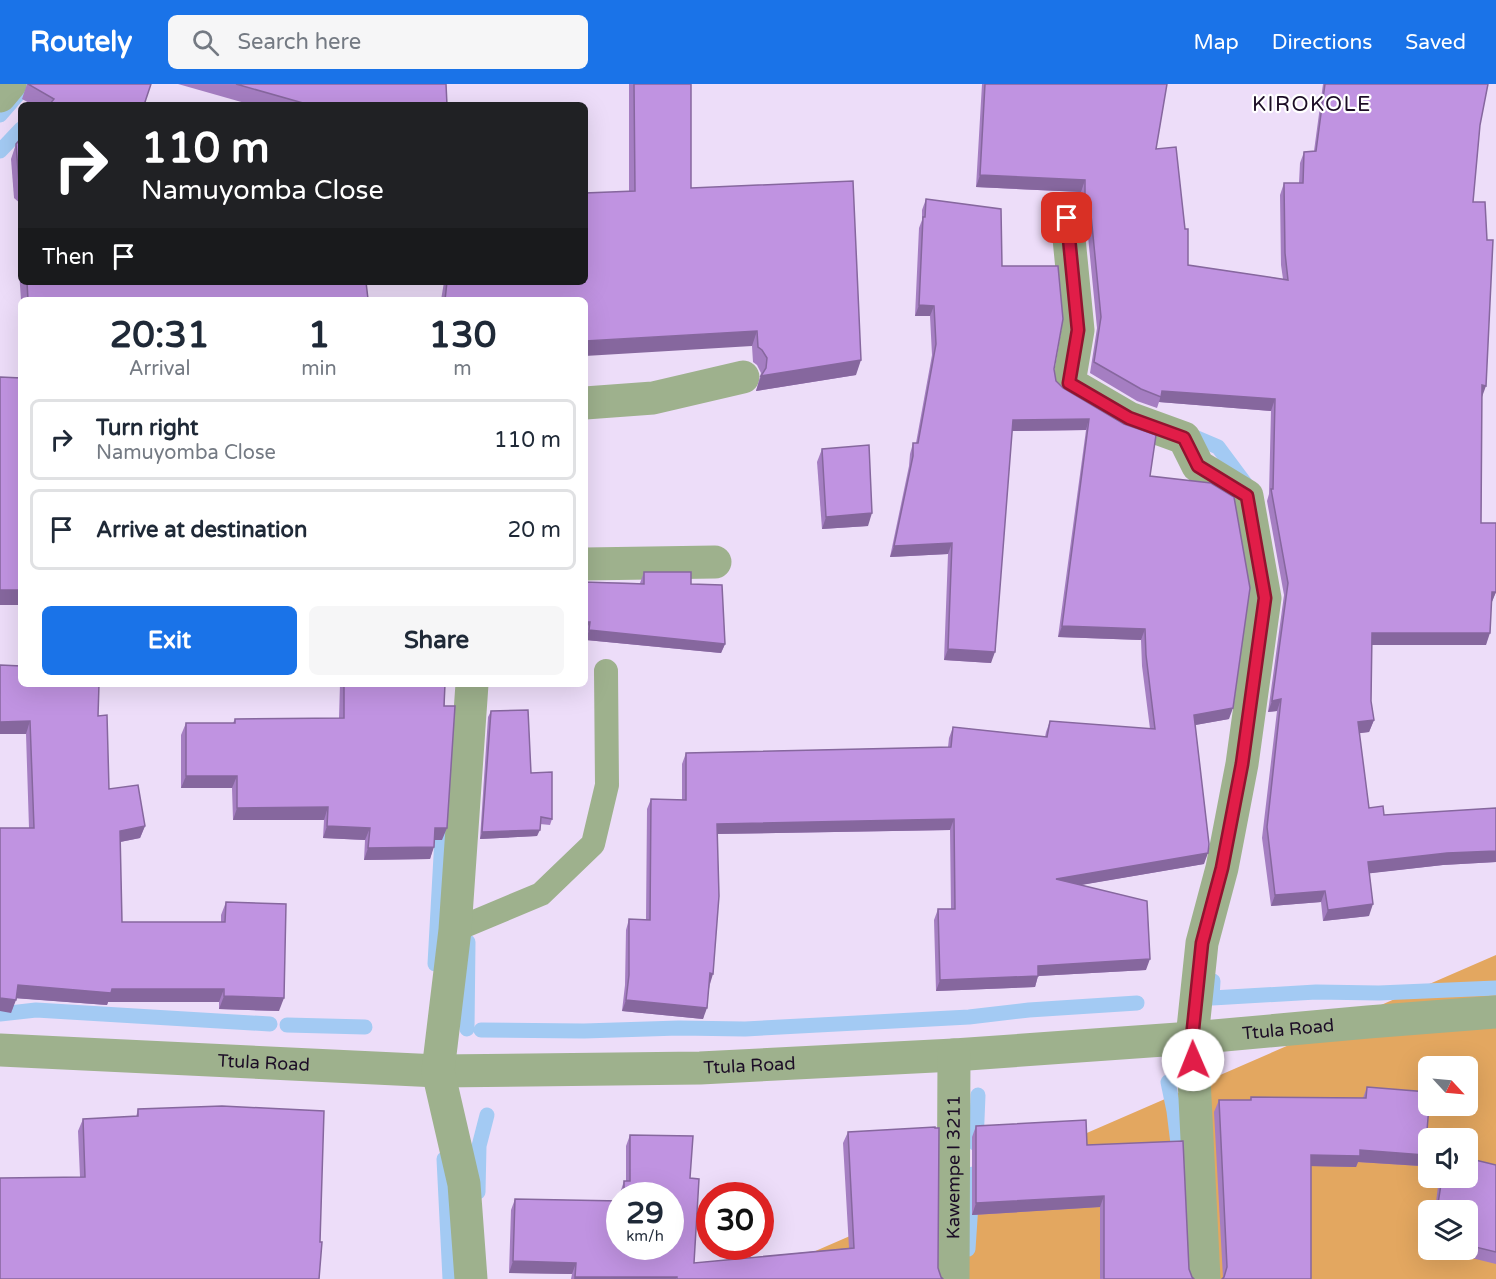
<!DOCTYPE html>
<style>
:root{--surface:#fff;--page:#f6f6f7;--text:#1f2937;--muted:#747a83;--line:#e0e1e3;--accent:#1a73e8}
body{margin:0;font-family:"Varela Round",sans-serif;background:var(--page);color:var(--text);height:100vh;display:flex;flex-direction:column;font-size:22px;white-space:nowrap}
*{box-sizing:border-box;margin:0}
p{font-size:20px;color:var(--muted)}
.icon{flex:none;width:33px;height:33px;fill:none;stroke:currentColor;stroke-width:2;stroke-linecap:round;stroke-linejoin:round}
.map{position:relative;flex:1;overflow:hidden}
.sheet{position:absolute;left:18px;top:213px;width:570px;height:390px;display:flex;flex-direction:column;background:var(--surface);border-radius:9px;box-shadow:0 6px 24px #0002}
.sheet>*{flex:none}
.banner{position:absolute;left:18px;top:18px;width:570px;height:183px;border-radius:9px;box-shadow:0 6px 24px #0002;background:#202124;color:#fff;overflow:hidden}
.needle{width:39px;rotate:116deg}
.tools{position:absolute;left:1418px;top:972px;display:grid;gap:12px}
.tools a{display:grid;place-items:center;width:60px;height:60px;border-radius:9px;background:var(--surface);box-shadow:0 6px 24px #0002;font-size:30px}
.speed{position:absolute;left:606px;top:1098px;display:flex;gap:12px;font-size:30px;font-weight:700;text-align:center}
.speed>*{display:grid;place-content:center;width:78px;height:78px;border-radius:50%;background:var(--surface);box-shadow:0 6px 24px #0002;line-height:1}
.speed small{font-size:15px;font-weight:400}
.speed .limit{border:9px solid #d22;background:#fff;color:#111}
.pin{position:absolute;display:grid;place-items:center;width:51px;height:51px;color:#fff;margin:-26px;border-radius:12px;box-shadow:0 3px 9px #0006}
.me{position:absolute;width:66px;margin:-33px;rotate:359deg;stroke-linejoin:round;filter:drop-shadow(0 0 4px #0008)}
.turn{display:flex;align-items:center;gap:21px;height:126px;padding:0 24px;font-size:27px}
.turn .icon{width:78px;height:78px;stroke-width:2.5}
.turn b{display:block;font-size:42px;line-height:51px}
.then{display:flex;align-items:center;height:57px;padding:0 24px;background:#0003;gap:12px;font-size:22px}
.eta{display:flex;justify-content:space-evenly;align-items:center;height:102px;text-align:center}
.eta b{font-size:36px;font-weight:700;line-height:42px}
.primary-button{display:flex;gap:12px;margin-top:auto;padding:12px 24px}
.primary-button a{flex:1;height:69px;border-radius:9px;background:var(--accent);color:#fff;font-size:24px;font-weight:700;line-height:69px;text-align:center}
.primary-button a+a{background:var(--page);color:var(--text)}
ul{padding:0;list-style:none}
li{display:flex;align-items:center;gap:18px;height:81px;margin:0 12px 9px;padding:0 12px;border:3px solid var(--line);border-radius:9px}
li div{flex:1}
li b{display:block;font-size:22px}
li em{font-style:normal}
header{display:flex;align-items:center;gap:36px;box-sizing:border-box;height:84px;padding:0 30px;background:var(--accent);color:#fff}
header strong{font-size:28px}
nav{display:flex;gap:33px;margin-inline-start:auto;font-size:21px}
.search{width:420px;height:54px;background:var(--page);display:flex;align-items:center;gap:15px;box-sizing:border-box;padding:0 21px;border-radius:9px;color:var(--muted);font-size:22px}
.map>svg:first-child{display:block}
.green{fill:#e3a760;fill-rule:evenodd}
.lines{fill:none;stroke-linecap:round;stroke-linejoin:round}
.stream{stroke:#a3caf3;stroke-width:15}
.service{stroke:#9eb18d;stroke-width:24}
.minor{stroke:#9eb18d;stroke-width:33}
.wall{fill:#a57ec2}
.shaded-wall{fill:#86679e}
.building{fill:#c093e1;stroke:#86679e;stroke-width:1.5}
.route-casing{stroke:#92132f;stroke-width:15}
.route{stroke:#e11d48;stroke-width:10}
.labels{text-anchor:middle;stroke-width:4.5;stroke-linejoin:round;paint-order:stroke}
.street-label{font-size:18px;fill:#1c0d26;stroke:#fff}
.quarter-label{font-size:21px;letter-spacing:1.5px;fill:#1c0d26;stroke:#fff}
</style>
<header>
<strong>Routely</strong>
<div class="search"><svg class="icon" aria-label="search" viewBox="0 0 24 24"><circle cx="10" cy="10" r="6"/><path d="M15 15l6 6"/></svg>Search here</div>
<nav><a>Map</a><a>Directions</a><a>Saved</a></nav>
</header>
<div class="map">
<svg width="1496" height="1195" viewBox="0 0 1496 1195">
<rect width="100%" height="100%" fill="#edddf9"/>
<path class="green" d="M1496,871v324h-745zM1428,982h39v40h-39zM1428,1054h39v40h-39zM1428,1126h39v40h-39z"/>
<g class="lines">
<g class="stream">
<polyline points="0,31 27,0"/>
<polyline points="0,67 21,45"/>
<polyline points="1185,349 1218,363 1247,402"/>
<polyline points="435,880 443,736"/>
<polyline points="1213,897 1212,914 1316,908 1379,909 1496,904"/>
<polyline points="0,930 36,926 270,940"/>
<polyline points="287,941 365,943"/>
<polyline points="467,945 468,858"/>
<polyline points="481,946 584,947 679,944 745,945 969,933 1029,926 1137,919"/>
<polyline points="1168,998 1174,1027 1180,1076"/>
<polyline points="976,1060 978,1011"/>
<polyline points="444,1075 450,1195"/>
<polyline points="478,1108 479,1062 487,1031"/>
<polyline points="968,1165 973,1090"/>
</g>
<polyline class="service" points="455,846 541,810 593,760 607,701 606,587"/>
<g class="minor">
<polyline points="0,12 10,0"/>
<polyline points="1067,134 1078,246 1069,299 1129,334 1184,354 1198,382 1247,412 1265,514 1242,680 1222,784 1202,859 1192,954 1204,1195"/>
<polyline points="585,319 653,314 743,293"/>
<polyline points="585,480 715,478"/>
<path id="s1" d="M0,966l438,21 262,-3 254,-13 238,-17 176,-16 128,-10"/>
<polyline points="471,1195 464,1100 438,987 455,846 472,600"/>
<path id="s2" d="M953,1195l1,-224"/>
</g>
</g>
<g class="wall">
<polygon points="27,0 144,21 33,21 22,15"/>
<polygon points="178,0 446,0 447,21 252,21"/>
<polygon points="629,0 691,0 691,104 856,291 756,307 761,289 757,281 753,278 752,262 585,216 441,216 444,198 585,198 629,107"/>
<polygon points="982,0 1167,0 1156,65 1188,181 1283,195 1281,181 1280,111 1284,99 1299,99 1300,79 1304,68 1314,67 1323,0 1488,0 1480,41 1473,118 1482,313 1481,439 1496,508 1491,520 1486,561 1372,561 1371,617 1374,636 1369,648 1359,649 1369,724 1384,731 1496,724 1496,778 1443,781 1370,789 1369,832 1323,837 1321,818 1271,822 1262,754 1277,627 1268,628 1284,511 1267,417 1269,410 1271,327 1159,318 1157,324 1137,317 1090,289 1097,244 1086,132 1081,122 1081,108 976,103"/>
<polygon points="21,54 21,120 14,114 11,75 16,60"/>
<polygon points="926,115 1002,182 1054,285 1056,297 1150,392 1229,635 1195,641 1204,780 1080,801 1146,886 1038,892 1035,903 936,907 934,836 938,825 951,825 950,746 717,750 710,900 703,935 622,927 625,901 626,846 629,835 646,836 647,725 651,715 682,716 682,680 686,669 948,663 949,654 953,643 1045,653 1046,648 1050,637 1150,645 1142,582 1141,556 1058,553 1086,346 1012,347 991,579 944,576 948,470 890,473 909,382 910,370 913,359 916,359 932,271 930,232 915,232 919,144 922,136 922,126"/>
<polygon points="21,182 21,198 366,198 368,215 370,216 21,216 19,187"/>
<polygon points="21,248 21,521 0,521 0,293 18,293 20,252"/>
<polygon points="822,365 868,442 822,445 817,378"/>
<polygon points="644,488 691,500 725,560 721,569 586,556 585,498 640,499"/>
<polygon points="0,581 98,632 109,705 145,742 140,754 120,758 122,838 221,838 221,831 226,818 279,927 219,925 219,918 108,918 107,921 16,914 11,929 29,744 26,650"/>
<polygon points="340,600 445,600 442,756 435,756 430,775 364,776 365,756 323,754 324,736 233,736 232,704 181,704 181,651 186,639 233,639 235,635 339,634"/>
<polygon points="491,627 531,689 552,735 550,741 540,740 537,752 480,755 488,633"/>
<polygon points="1367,1003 1421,1082 1358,1078 1356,1083 1311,1082 1311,1195 1223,1194 1214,1028 1219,1016 1250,1016 1251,1013 1363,1014"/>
<polygon points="138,1025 319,1195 80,1093 78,1047 83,1035 136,1033"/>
<polygon points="976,1042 1087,1061 1189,1185 1192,1193 1194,1195 1100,1195 1100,1123 972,1131 972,1053"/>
<polygon points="848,1048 938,1184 941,1193 943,1195 571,1195 572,1190 509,1189 511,1126 515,1115 619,1117 620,1114 620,1162 670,1112 620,1112 620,1109 624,1097 626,1097 626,1062 630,1051 690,1094 694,1179 849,1164 843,1059"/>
<polygon points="1496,1081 1496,1180 1439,1166 1467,1166 1467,1126 1435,1126 1439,1094 1467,1094"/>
</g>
<g class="shaded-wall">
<polygon points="980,91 1085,96 1081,108 976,103"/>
<polygon points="919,221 934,222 930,232 915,232"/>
<polygon points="757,247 752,262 585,272 585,257"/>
<polygon points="861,276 856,291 756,307 761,292"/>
<polygon points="1482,301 1486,302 1482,313"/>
<polygon points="1162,307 1275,315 1271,327 1159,318"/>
<polygon points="1089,335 1086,346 1009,347 1013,336"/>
<polygon points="872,429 868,442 822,445 826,433"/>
<polygon points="952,459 948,470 890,473 894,462"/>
<rect x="0" y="506" width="21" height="15"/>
<polygon points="1492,508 1496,508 1491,520"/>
<polygon points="585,538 590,538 586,547 585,547"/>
<polygon points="1062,542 1145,545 1141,556 1058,553"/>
<polygon points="589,546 725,560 721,569 586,556"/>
<polygon points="1372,549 1490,549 1486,561 1368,561"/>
<polygon points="948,565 995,568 991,579 944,576"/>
<polygon points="1281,615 1277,627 1268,628 1272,617"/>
<polygon points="1233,624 1229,635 1190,642 1194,631"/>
<polygon points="1374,636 1369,648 1353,650 1358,638"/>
<polygon points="30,637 26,650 0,650 0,638"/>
<polygon points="186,692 237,692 232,704 181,704"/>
<polygon points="328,723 324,736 233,736 237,724"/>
<polygon points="954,735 950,746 713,750 717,740"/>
<polygon points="145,742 140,754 115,759 120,747"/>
<polygon points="327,742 370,744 365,756 323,754"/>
<polygon points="435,744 447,744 442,756 431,756"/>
<polygon points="540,746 537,752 480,755 482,748"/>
<polygon points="434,763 430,775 364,776 368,764"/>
<polygon points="1496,767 1496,778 1443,781 1364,790 1368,778 1447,769"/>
<polygon points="1208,769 1204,780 1052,806 1056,795"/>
<polygon points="1325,807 1321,818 1271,822 1275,811"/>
<polygon points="1373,820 1369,832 1323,837 1328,826"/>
<polygon points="1150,875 1146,886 1038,892 1035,903 936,907 940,896 1038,882"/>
<polygon points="710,889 713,890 710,900"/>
<polygon points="18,901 112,905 224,905 219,918 108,918 107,921 13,914"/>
<polygon points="224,912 284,914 279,927 219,925"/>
<polygon points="0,914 16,916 11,929 0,927"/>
<polygon points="626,916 707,924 703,935 622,927"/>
<polygon points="1360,1066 1425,1071 1421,1082 1358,1078 1356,1083 1307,1082 1311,1071"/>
<polygon points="1104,1112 1100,1123 972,1131 976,1119"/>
<polygon points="513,1177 576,1179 572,1190 509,1189"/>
<polygon points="575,1193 677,1193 676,1195 574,1195"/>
</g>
<g class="building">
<polygon points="28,0 151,0 144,21 49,21 54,15"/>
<polygon points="236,0 446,0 447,21 310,21"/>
<polygon points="634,0 691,0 691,104 853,97 861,276 761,292 766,284 767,274 762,266 758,263 757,247 585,257 585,216 445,216 447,198 585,198 585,109 635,107"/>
<polygon points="985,0 1167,0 1156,65 1176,63 1185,145 1188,145 1188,181 1288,196 1285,169 1284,99 1303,99 1304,68 1316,67 1325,0 1488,0 1480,41 1473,118 1485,118 1487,156 1493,156 1486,302 1482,301 1481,439 1496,439 1496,508 1492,508 1490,549 1372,549 1371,617 1374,636 1358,638 1369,724 1383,722 1384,731 1496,724 1496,767 1447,769 1368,778 1373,820 1328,826 1325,807 1275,811 1267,743 1281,615 1272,617 1288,499 1271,405 1273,405 1275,315 1162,307 1161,313 1141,305 1094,278 1101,233 1090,121 1085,110 1085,96 980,91"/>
<polygon points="21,54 21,100 19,99 16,60"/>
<polygon points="926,115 1001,125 1002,182 1058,182 1063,235 1054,285 1056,297 1063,304 1124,340 1156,351 1150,392 1211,399 1234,413 1250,504 1233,624 1194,631 1209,760 1208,769 1056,795 1147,817 1150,875 1038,882 1038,892 940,896 938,825 955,825 954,735 717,740 719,812 713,890 710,889 707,924 626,916 629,891 629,835 650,836 651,715 686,716 686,669 951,663 953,643 1047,653 1050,637 1155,645 1146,571 1145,545 1062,542 1089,335 1013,336 995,568 948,565 952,459 894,462 913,372 913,359 918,359 936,260 934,222 919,221 923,133 925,133"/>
<polygon points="27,198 366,198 368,215 370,215 370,216 28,216"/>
<polygon points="0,293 21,294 21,506 0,506"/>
<polygon points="869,361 872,429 826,433 822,365"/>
<polygon points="644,488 691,488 691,500 722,501 725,560 589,546 590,538 585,538 585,498 644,500"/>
<polygon points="0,581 21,582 21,600 99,600 98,632 107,631 109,705 138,701 145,742 120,747 122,838 225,838 226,818 286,820 284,914 224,912 224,905 112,905 111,909 18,901 16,916 0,914 0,744 34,744 30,637 0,638"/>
<polygon points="344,600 445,600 444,622 455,622 447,744 435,744 434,763 368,764 370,744 327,742 328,723 237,724 237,692 186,692 186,639 235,639 235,635 344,634"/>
<polygon points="528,626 531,689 552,688 552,735 541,733 540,746 482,748 491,627"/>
<polygon points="1367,1003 1428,1008 1428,1022 1429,1022 1425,1071 1360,1066 1360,1072 1311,1071 1311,1195 1222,1195 1224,1193 1227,1183 1219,1016 1251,1016 1251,1013 1366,1014"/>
<polygon points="222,1022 324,1027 320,1158 322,1158 319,1195 0,1195 0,1094 85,1093 83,1035 138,1032 138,1025"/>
<polygon points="1086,1036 1087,1061 1183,1057 1189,1185 1192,1193 1194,1195 1104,1195 1104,1112 976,1119 976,1042"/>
<polygon points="935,1043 935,1044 939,1044 938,1184 941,1193 943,1195 677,1195 677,1193 575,1193 576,1179 513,1177 515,1115 620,1117 620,1162 670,1162 670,1112 624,1112 624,1097 630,1097 630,1051 693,1052 690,1094 699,1095 694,1179 854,1164 848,1048"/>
<polygon points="1467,1074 1496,1081 1496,1168 1467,1161 1467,1126 1437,1126 1442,1094 1467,1094"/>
</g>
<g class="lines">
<defs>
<polyline id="route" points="1067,134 1078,246 1069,299 1129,334 1184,354 1198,382 1247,412 1265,514 1242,680 1222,784 1202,859 1192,954 1193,976"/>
</defs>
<use href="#route" class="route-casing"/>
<use href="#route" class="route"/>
</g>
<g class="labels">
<g class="street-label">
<text dy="6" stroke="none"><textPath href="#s1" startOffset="1290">Ttula Road</textPath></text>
<text dy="6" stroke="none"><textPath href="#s1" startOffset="264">Ttula Road</textPath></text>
<text dy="6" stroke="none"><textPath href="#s1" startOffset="750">Ttula Road</textPath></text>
<text dy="6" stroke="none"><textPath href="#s2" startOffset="112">Kawempe I 3211</textPath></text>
</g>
<g class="quarter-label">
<text x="1312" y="27">KIROKOLE</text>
</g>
</g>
</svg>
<div class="tools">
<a><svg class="needle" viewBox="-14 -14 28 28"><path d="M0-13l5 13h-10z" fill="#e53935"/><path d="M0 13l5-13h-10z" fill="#747a83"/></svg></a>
<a><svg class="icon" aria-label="sound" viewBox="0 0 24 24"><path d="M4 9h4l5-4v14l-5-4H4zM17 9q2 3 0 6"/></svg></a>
<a><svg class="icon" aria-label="layers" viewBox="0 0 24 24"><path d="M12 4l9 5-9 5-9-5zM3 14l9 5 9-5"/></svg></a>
</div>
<div class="speed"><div>29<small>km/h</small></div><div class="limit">30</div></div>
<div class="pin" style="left:1067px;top:134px;background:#d93025"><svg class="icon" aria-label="arrive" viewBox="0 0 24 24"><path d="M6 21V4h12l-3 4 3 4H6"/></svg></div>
<svg class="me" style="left:1193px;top:976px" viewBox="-20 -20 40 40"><circle r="19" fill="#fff"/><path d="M0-13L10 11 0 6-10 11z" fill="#e11d48"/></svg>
<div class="banner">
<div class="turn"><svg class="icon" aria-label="right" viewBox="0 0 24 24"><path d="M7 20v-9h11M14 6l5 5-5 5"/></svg><div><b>110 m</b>Namuyomba Close</div></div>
<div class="then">Then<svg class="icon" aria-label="arrive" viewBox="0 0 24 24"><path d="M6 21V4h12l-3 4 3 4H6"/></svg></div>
</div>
<section class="sheet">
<div class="eta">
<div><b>20:31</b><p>Arrival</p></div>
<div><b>1</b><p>min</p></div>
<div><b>130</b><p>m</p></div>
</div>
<ul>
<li><svg class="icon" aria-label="right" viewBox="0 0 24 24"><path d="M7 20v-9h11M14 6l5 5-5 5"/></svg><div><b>Turn right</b><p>Namuyomba Close</p></div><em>110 m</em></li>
<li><svg class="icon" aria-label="arrive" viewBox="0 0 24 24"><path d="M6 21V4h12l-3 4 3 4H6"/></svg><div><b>Arrive at destination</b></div><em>20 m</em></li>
</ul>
<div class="primary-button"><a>Exit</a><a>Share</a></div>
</section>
</div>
